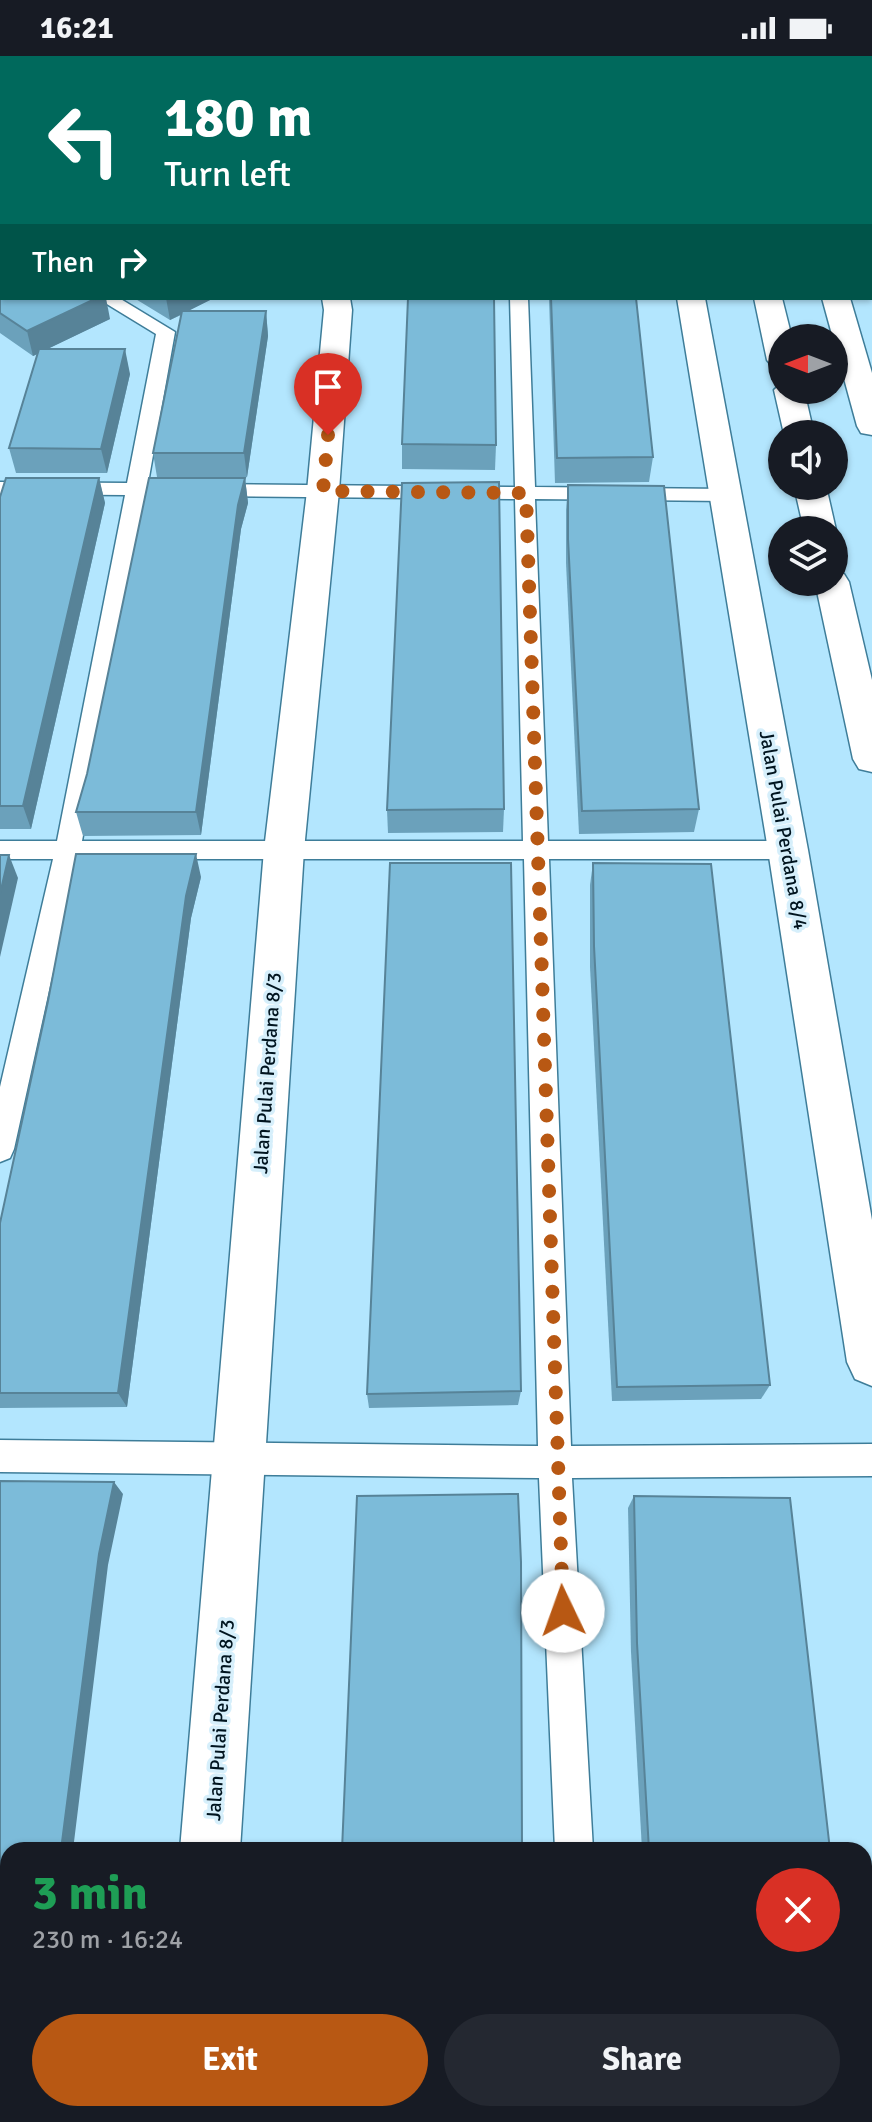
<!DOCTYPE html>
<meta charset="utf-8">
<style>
:root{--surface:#171b24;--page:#242831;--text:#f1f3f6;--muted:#9ea1a6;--accent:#b85813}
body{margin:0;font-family:Signika,sans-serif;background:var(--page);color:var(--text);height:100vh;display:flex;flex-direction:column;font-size:30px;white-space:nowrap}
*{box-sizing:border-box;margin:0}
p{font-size:26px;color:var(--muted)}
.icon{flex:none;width:44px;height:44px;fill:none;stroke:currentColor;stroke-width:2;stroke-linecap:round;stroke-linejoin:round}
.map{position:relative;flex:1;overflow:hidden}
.sheet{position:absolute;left:0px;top:1786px;width:872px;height:280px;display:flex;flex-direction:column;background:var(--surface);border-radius:24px 24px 0 0;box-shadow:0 2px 6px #0004}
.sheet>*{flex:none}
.guide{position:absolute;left:0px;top:0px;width:872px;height:244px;box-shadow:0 2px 6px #0004;background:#00695c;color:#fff;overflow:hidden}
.needle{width:52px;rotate:270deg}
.fabs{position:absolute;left:768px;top:268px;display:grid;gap:16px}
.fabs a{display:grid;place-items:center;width:80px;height:80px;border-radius:50%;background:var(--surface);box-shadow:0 2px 6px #0004;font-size:40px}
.pin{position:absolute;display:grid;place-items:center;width:68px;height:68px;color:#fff;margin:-82px -34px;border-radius:50% 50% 50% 0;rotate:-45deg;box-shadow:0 0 8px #0007}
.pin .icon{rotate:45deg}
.me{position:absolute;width:88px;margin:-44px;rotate:357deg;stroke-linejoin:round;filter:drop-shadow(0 0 6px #0008)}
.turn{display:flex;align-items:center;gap:28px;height:168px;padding:0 32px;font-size:36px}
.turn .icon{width:104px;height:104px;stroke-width:2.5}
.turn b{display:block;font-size:56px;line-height:68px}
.then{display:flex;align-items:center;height:76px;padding:0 32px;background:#0003;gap:16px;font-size:30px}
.round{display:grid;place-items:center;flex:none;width:84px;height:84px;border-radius:42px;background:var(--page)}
.head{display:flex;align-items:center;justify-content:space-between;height:136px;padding:0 32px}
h1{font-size:48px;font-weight:700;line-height:60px;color:#1e9e55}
.primary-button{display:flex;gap:16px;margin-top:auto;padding:16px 32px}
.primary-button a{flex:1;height:92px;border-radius:48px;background:var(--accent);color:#fff;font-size:32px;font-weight:700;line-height:92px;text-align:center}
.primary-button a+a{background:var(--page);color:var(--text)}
.status{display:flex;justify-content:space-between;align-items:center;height:56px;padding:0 40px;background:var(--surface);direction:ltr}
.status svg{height:22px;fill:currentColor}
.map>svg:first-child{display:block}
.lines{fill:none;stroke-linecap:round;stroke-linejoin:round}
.lane-casing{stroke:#3e7d99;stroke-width:3}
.street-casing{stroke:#3e7d99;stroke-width:3}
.secondary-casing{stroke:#3e7d99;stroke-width:3}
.lane{fill:#fff;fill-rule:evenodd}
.street{fill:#fff;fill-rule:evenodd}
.secondary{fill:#fff;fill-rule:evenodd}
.wall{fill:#6ba1bb}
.shaded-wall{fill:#578398}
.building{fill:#7cbbd9;stroke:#578398;stroke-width:2}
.route{stroke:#b85813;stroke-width:14;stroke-dasharray:0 25.2}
.labels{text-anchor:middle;stroke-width:7;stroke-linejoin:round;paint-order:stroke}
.street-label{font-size:20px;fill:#00141f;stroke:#d6effb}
</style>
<div class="status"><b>16:21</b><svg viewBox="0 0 49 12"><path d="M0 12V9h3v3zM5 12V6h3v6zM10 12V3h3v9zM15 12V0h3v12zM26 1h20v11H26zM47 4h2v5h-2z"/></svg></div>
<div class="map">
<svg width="872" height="2066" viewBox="0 0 872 2066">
<rect width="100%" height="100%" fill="#b3e6fe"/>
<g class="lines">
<defs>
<g id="lane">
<rect x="0" y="178" width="2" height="11"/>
<polygon points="97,242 119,242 175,276 148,427 162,429 165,433 162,437 145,439 82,785 523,785 515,443 209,440 199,434 209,428 515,431 510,242 528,242 535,431 726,433 736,439 726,445 535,443 548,785 788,785 797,787 800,794 797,801 788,803 549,803 571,1390 872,1388 872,1420 572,1422 593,1794 555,1794 539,1422 0,1416 0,1384 538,1390 524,803 78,803 14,1093 10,1102 0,1106 0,1031 53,803 0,803 0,785 57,785 125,439 0,438 0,426 127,427 156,278"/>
<rect x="566" y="2058" width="42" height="8"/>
</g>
<g id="street">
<polygon points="169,0 193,0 167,2"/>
<polygon points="2,130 2,147 0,148 0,131"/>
<polygon points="322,242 350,242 352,254 339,435 304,794 240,1794 180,1794 264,794 307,435 324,254"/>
<polygon points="677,242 705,242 808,794 872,1164 872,1330 855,1323 847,1306 768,794"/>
<polygon points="159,2058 223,2058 222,2066 158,2066"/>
</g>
<g id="secondary">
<polygon points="378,0 404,0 406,2 380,2"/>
<polygon points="444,0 471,0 473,2 446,2"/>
<polygon points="754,242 782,242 792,282 782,282 782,313 772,310 767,304"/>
<polygon points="822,242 850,242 872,317 872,379 861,377 857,370"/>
<polygon points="782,327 782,334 804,334 814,378 784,378 774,334"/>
<polygon points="794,430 826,430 836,474 834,478 834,474 804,474"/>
<polygon points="834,516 844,518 849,526 872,624 872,716 859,713 853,703 815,526 834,526"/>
</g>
</defs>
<use href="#lane" class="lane-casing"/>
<use href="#street" class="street-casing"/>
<use href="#secondary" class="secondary-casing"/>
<use href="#lane" class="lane"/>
<use href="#street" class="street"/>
<use href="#secondary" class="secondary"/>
</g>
<g class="wall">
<polygon points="0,196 110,263 47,293 130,318 107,417 16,417 9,392 38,298 33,300 0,277"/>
<polygon points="134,242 214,242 188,255 266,255 268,280 247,421 157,421 153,397 181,259 170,264"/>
<polygon points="549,242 636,242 653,401 649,426 555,427"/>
<polygon points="402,388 496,389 495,414 402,413"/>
<polygon points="99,422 105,447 31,773 0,773 0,441"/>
<polygon points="245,422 248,447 241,473 201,779 83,780 76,756"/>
<polygon points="568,429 699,753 694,776 579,778 566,507 566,454"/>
<polygon points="504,753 503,776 388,777 387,754"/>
<polygon points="593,807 770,1329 761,1343 612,1345 590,911 590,829"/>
<polygon points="201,821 191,862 127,1351 0,1352 0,1167"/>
<polygon points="521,1335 518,1349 369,1352 367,1338"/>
<polygon points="634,1440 830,1794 642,1794 631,1596 628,1452"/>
<polygon points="657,2058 860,2058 861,2066 657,2066"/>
</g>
<g class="shaded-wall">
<polygon points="0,0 36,0 33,2 2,2 2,24 0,26"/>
<polygon points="101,0 136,0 133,2 98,2"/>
<polygon points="2,74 2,102 0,104 0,75"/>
<polygon points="97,242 106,242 110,263 33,300 27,275"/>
<polygon points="166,242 214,242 170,264"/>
<polygon points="266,255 268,280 247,421 244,397"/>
<polygon points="125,293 130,318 107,417 101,393"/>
<polygon points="99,422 105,447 31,773 23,750"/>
<polygon points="245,422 248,447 241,473 201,779 196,756 238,449"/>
<polygon points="196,798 201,821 191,862 127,1351 118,1337 186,840"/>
<polygon points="9,799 18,822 0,901 0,838"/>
<polygon points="114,1426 123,1438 108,1509 73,1794 61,1794 99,1498"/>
<polygon points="24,2058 37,2058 36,2066 23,2066"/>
</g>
<g class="building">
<polygon points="18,0 101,0 98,2 15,2"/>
<polygon points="196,0 293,0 297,2 192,2"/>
<polygon points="2,11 2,74 0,75 0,13"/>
<polygon points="2,195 2,242 97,242 27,275 0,257 0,196"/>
<polygon points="408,242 494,242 496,389 402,388"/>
<polygon points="551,242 636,242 653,401 557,402"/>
<polygon points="182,255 266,255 244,397 153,397"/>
<polygon points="39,293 125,293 101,393 9,392"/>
<polygon points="6,422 99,422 23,750 0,750 0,441"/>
<polygon points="149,422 245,422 238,449 196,756 76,756 87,718"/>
<polygon points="499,426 504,753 387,754 402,427"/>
<polygon points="568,429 664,430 699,753 582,755 568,483"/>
<polygon points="76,798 196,798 186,840 118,1337 0,1337 0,1167 48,945"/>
<polygon points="0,799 9,799 0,838"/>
<polygon points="390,807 511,807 521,1335 367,1338"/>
<polygon points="593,807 711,808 770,1329 617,1331 594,890"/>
<polygon points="0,1425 114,1426 99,1498 61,1794 8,1794 8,2058 24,2058 23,2066 0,2066"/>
<polygon points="518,1438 521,1506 522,1794 342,1794 357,1440"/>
<polygon points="634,1440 790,1442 830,1794 649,1794 637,1587"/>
<rect x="331" y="2058" width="194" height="8"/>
<polygon points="664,2058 860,2058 861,2066 664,2066"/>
</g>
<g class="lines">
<polyline class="route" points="328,379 323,435 526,437 563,1555"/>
</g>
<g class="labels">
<g class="street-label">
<text transform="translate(784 774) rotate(80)" y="7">Jalan Pulai Perdana 8/4</text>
<text transform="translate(267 1017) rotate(-86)" y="7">Jalan Pulai Perdana 8/3</text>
<text transform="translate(220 1664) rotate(-86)" y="7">Jalan Pulai Perdana 8/3</text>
</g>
</g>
</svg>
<div class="fabs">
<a><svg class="needle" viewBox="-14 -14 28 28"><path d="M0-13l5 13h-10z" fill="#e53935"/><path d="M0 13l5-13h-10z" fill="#9ea1a6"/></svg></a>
<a><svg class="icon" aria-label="sound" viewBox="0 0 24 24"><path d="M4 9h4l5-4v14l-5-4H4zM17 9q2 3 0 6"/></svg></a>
<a><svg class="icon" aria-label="layers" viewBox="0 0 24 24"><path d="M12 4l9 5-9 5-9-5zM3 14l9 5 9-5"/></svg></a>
</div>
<div class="pin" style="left:328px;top:379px;background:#d93025"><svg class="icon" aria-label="arrive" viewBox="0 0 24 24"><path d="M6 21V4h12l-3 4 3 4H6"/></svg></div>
<svg class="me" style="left:563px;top:1555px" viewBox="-20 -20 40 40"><circle r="19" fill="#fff"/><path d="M0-13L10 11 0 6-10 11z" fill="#b85813"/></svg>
<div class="guide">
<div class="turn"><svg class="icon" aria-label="left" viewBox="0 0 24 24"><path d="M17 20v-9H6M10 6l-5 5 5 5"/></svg><div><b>180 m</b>Turn left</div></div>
<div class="then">Then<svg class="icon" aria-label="right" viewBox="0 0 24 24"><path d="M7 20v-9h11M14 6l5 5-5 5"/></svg></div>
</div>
<section class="sheet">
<div class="head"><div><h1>3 min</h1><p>230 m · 16:24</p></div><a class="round" style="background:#d93025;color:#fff"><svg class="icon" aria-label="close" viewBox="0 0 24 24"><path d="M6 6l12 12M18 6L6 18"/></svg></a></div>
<div class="primary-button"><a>Exit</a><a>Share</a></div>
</section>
</div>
